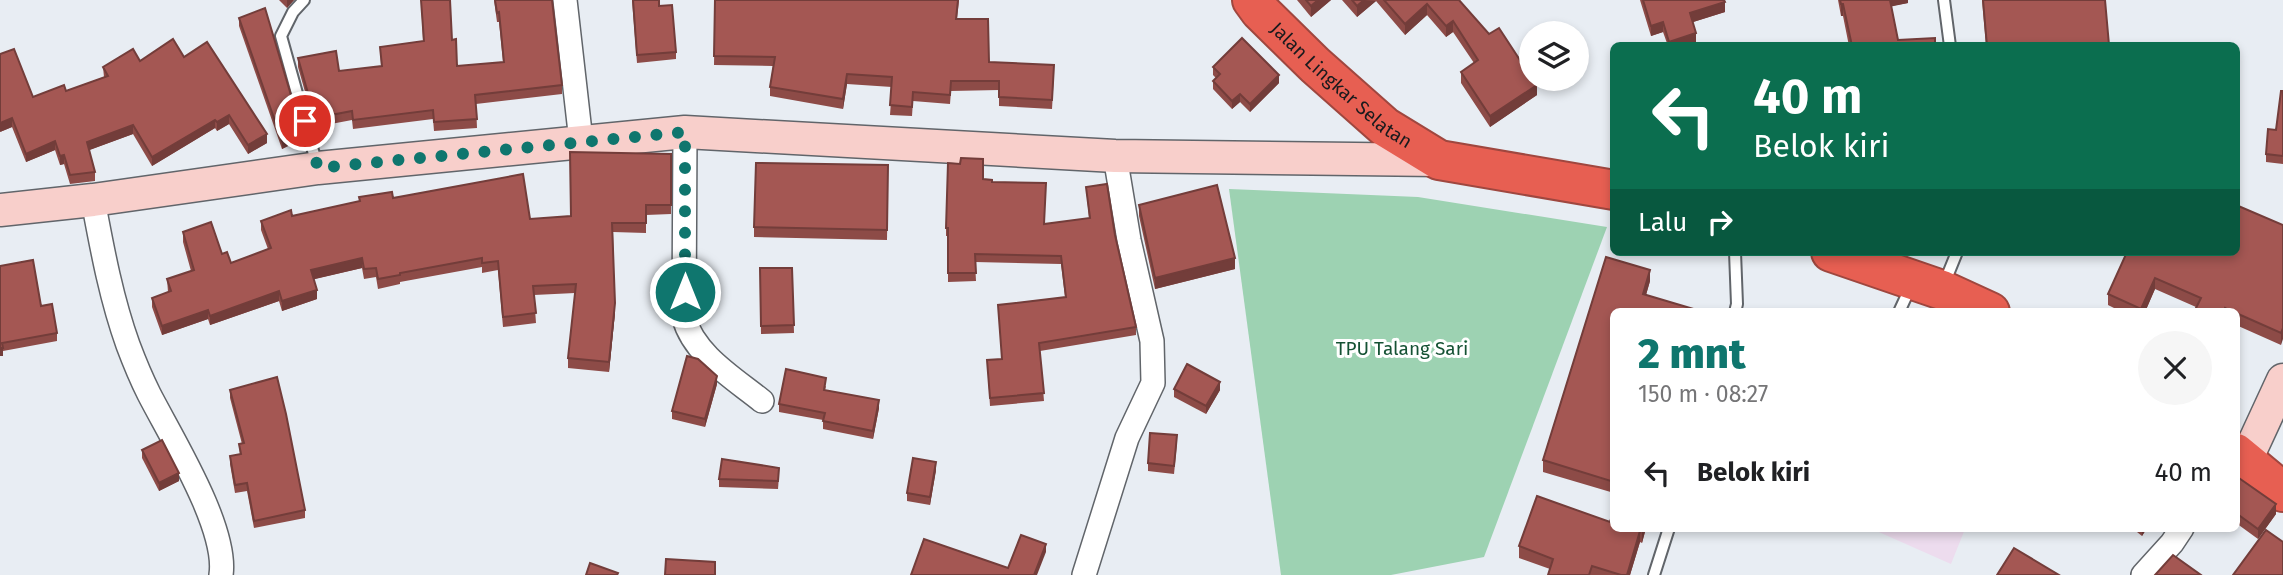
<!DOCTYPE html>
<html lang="id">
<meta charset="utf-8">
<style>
:root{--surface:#fff;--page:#f6f6f6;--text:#202124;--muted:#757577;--accent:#0f766e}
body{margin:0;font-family:"Fira Sans",sans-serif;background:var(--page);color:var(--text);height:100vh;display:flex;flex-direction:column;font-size:26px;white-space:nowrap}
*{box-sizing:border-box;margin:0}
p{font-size:23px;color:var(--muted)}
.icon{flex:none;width:38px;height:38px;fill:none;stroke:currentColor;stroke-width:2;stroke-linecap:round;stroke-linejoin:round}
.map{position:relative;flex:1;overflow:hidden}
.side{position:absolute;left:1610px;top:308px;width:630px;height:224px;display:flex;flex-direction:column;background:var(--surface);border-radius:10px;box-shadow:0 4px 10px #0003}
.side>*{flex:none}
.guide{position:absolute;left:1610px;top:42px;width:630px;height:214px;border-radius:10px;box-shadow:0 4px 10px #0003;background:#0b6e4f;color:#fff;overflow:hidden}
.controls{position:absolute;left:1519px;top:21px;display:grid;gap:14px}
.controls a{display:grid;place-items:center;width:70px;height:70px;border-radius:50%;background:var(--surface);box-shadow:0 4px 10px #0003;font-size:35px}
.pin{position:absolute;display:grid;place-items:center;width:60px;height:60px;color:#fff;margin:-30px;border:4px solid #fff;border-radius:50%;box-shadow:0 2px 7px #0007}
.me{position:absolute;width:77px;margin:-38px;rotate:0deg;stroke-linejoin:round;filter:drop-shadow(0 0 5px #0008)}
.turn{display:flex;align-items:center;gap:24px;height:147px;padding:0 28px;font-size:32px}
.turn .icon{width:91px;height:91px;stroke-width:2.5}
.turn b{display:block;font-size:49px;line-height:60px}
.then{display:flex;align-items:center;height:66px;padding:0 28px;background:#0003;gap:14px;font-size:26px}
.round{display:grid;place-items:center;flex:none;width:74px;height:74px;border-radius:37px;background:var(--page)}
.headline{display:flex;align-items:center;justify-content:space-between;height:119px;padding:0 28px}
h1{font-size:42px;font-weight:800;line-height:52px;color:var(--accent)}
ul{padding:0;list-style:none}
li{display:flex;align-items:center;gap:21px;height:91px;padding:0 28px}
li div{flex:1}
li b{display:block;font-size:26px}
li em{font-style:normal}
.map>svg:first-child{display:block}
.commercial{fill:#eddcee}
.green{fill:#9dd2b2}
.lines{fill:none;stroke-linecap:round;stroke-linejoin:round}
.lane-casing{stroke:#61656a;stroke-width:14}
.street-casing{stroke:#61656a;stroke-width:26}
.secondary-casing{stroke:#61656a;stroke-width:35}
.highway-casing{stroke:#9f473f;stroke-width:42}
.lane{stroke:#fff;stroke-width:10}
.street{stroke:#fff;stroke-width:23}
.secondary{stroke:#f8cfcb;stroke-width:32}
.highway{stroke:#e75f52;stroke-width:38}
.wall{fill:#8d4b47}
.shaded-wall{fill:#733d3a}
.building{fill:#a45753;stroke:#733d3a;stroke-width:2}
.route{stroke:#0f766e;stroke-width:12;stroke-dasharray:0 21.6}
.labels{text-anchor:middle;stroke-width:6;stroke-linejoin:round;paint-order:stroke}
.street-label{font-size:19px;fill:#191a1d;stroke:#fff}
.park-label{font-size:19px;fill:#155234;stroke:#fff}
</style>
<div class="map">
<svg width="2283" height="575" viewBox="0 0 2283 575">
<rect width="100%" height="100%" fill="#e8edf3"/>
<polygon class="commercial" points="1872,529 1965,528 1965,529 1951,564"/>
<polygon class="green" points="1229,189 1418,197 1607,227 1484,557 1391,575 1281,575"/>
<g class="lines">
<defs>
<g id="lane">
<polyline points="304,0 293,12 281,36 317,165"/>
<polyline points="1944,0 1950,46"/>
<polyline points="1735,252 1737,304 1735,312"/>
<polyline points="1944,284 1957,252"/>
<polyline points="1899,312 1911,286"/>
<polyline points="1654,575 1669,528"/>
</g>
<g id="street">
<polyline points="565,0 581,141"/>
<path d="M685,132l-1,186c10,37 51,61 78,83"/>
<path d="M93,200c9,48 18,98 35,145 6,16 13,33 21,49 22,43 79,134 72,181"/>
<polyline points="1084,575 1127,438 1153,383 1152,341 1129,240 1115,156"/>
<polyline points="2143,575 2172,543 2182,528"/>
</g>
<g id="secondary">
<polyline points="0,210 93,200 318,168 685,132 1115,156 1439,160"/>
<polyline points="2246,460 2283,380"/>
</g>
<g id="highway">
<path id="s1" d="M1252,0l8,11 55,54 70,62 54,33 175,30"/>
<polyline points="1831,252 1942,290 1990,312"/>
<polyline points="2236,453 2283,492"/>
</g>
</defs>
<use href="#lane" class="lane-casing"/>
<use href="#street" class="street-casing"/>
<use href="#secondary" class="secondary-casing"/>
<use href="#highway" class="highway-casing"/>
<use href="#lane" class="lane"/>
<use href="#street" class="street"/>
<use href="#secondary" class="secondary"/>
<use href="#highway" class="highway"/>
</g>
<g class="wall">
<polygon points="279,0 294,0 287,8"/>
<polygon points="421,0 452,40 457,66 503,62 499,22 497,22 494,0 552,0 562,85 562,94 476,104 477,128 434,131 433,119 353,129 352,120 315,127 298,67 298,58 339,71 381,66 380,47 423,41"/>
<polygon points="632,0 659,0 659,6 676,52 676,59 637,63"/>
<polygon points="715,0 959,0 957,19 989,62 1054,74 1052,109 999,106 999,90 951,91 950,104 913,101 912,116 890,115 892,87 847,84 843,109 770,96 770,87 773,66 714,65"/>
<polygon points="1297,0 1331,0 1311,17"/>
<polygon points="1342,0 1459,0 1537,95 1490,127 1461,83 1461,72 1474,63 1453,32 1446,37 1427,15 1405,35 1376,1 1357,17"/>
<polygon points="1640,0 1724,0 1725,12 1693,22 1696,43 1689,46 1668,46 1663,32 1651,36"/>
<polygon points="1838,0 1908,0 1908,3 1891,6 1898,40 1935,46 1849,46 1843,16 1841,16"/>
<polygon points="1982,0 2105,0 2109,46 1986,46"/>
<polygon points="239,18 299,122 300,140 282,149 239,26"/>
<polygon points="184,57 267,143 248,154 229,124 217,131 215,128 152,166 133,134 89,150 95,172 95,181 70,184 64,164 60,165 55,150 26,162 12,127 0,132 33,97 66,91 104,77 103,67 140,61"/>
<polygon points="1213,67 1279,83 1250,112 1240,102 1232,109 1213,89 1213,81 1216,78 1213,75"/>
<polygon points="2283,91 2283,164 2266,162 2266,154 2276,130"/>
<polygon points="671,154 671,214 646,215 646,233 613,232 615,313 609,372 568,368 568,358 575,293 534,295 536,323 503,327 498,270 482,273 482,267 400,282 400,284 378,289 376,277 364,279 362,268 314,279 317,299 282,311 279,301 210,325 208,319 162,335 152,307 152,298 168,292 167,279 191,271 183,242 183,232 222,254 231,263 268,249 261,230 261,221 393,198 530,219 571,216"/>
<polygon points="888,165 887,240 754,237 754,227"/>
<polygon points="983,179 992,182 1045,224 1089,218 1086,187 1115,235 1136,327 1136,335 1040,351 1044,401 990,406 987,360 1002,359 998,305 1065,297 1061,264 975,262 976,281 948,282 948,236 946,236 946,228"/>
<polygon points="1139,205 1235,269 1155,289 1139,216"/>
<polygon points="2283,225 2281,345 2236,325 2236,312 2194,312 2196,307 2155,289 2145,312 2122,312 2108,305 2108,294 2236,252"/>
<polygon points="1606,257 1650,270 1650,281 1646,295 1697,310 1697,312 1614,312 1614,493 1543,472 1543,460"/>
<polygon points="0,266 41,306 57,333 57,341 3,351 3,356"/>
<polygon points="760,268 792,268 794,333 761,334"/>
<polygon points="717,384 705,427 672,419 672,411"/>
<polygon points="826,386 825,390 879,408 873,439 823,429 823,420 779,412 779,404"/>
<polygon points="1174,389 1220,390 1206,414 1174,397"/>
<polygon points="230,390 305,510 305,518 254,528 247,491 235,493 230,464 230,456 240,455 239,444 242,444 230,398"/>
<polygon points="1177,443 1174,474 1148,471 1148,463"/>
<polygon points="142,450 179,481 159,491 142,458"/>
<polygon points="936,470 930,505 907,501 907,493"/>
<polygon points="779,476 778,489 719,487 719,479"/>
<polygon points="2236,476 2276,514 2258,539 2236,523"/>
<polygon points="1610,522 1614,528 1646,528 1642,543 1640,542 1630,575 1548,575 1550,569 1519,558 1519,546"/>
<polygon points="2132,528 2147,528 2142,536"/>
</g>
<g class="shaded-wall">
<polygon points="287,0 294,0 287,8"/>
<polygon points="1318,0 1331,0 1311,17 1311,6"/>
<polygon points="1364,0 1376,1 1357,17 1357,6"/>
<polygon points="1889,0 1908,0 1908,3 1889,7"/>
<polygon points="1725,2 1725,12 1690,23 1690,13"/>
<polygon points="1427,4 1427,15 1405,35 1405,24"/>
<rect x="1841" y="4" width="2" height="12"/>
<polygon points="1453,21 1453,32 1446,37 1446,26"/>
<polygon points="1663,22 1663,32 1651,36 1651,26"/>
<polygon points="1696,33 1696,43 1689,46 1669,46 1669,42"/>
<polygon points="847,74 847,84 843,109 843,99"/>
<polygon points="1279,75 1279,83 1250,112 1250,104"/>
<polygon points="1537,85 1537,95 1490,127 1490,116"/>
<polygon points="1240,94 1240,102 1232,109 1232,101"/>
<polygon points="229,115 229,124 217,131 217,122"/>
<polygon points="12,118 12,127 0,132 0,123"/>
<polygon points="215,120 215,128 152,166 152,157"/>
<polygon points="133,125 133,134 87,151 87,142"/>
<polygon points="300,132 300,140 282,149 282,141"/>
<polygon points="267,134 267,143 248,154 248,145"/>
<polygon points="55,141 55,150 26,162 26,154"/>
<polygon points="64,155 64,164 60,165 60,156"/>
<polygon points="362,258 362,268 311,280 311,270"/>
<polygon points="1235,258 1235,269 1155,289 1155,278"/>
<polygon points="1650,270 1650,281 1643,305 1643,294"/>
<polygon points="2155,278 2155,289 2145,312 2141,312 2141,309"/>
<polygon points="317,290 317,299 282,311 282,301"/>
<polygon points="279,291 279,301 210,325 210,316"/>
<polygon points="615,303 615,313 609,372 609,362"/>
<polygon points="208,310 208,319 162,335 162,326"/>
<polygon points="2283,328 2283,339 2281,345 2281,333"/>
<rect x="0" y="348" width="3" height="8"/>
<polygon points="717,376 717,384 705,427 705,419"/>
<polygon points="1220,382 1220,390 1206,414 1206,406"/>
<polygon points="879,400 879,408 873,439 873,431"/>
<polygon points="936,462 936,470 930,505 930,497"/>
<polygon points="179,473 179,481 159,491 159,483"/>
<polygon points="2276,504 2276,514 2258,539 2258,529"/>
<polygon points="1643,528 1646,528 1642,543 1642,531"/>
<polygon points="2142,528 2147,528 2142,536"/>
<polygon points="1640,531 1640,542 1630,575 1627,575"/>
<polygon points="1046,544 1046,552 1037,575 1034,575"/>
</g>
<g class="building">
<polygon points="421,0 450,0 452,40 456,39 457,66 504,62 499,12 497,13 495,0 552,0 562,85 475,95 477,119 434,122 433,110 353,120 352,111 315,118 298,58 336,51 339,71 382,66 380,47 424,41"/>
<polygon points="633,0 659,0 659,6 672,5 676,52 637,55"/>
<polygon points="715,0 958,0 956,19 988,19 989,62 1054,65 1052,100 999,97 999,81 951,81 950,95 913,92 912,107 890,105 892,77 847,74 843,99 770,87 775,57 714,56"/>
<polygon points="1306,0 1318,0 1311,6"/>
<polygon points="1352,0 1364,0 1357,6"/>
<polygon points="1384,0 1459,0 1489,34 1499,28 1531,77 1531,79 1533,79 1537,85 1490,116 1461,72 1478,60 1453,21 1446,26 1427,4 1405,24"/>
<polygon points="1643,0 1724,0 1725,2 1690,13 1696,33 1669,42 1663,22 1651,26"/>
<polygon points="1840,0 1890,0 1898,40 1935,38 1935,46 1852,46 1843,4 1841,4"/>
<polygon points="1983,0 2105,0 2109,45 2099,46 1987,46"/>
<polygon points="265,8 299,122 296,123 300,132 282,141 239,18"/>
<polygon points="1242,38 1279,75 1250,104 1240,94 1232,101 1213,81 1220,74 1213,67"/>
<polygon points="173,39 184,57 207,42 267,134 248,145 229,115 217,122 215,120 152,157 133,125 87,142 95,172 70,175 64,155 60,156 55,141 26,154 12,118 0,123 0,54 14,49 33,97 64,85 66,91 108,76 103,67 133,49 140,61"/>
<polygon points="2281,91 2283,91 2283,156 2266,154 2268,129 2276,130"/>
<polygon points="570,152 671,154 671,205 646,205 646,223 612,223 615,303 609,362 568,358 576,284 533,286 536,313 503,317 498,261 482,263 482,258 400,273 400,275 378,279 376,268 364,269 362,258 311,270 317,290 282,301 279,291 210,316 208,310 162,326 152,298 171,291 167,279 194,270 183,232 211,222 222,254 227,252 231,263 271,248 261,221 291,210 292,216 360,201 359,197 392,192 393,198 523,174 530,219 571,216"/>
<polygon points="961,158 983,159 983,179 992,180 992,182 1046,183 1044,224 1090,218 1086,187 1107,184 1115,235 1136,327 1039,343 1044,393 990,398 987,360 1002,359 998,305 1066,297 1061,256 975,254 976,273 948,273 948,228 946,228 948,163 960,164"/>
<polygon points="756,163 888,165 887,230 754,227"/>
<polygon points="1217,185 1235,258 1155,278 1139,205"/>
<polygon points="2236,205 2283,225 2283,328 2281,333 2236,313 2236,312 2232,312 2225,308 2223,312 2194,312 2201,298 2155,278 2141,309 2108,294 2127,252 2236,252"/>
<polygon points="1606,257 1650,270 1643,294 1697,310 1697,312 1614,312 1614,482 1543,460"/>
<polygon points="33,260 41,306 52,304 57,333 2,343 3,348 0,348 0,266"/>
<polygon points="760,268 792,268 794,325 761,326"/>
<polygon points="687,356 698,359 717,376 705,419 672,411"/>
<polygon points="1187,364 1220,382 1206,406 1174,389"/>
<polygon points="786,369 826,378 824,390 879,400 873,431 823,421 825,413 779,404"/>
<polygon points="277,377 286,414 305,510 254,521 247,483 235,485 230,456 241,454 239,444 244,443 230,390"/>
<polygon points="1150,433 1177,435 1174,466 1148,463"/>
<polygon points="162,440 179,473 159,483 142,450"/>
<polygon points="913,458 936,462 930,497 907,493"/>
<polygon points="722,459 779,468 778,481 719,479"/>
<polygon points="2236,476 2276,504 2258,529 2236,513"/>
<polygon points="1537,496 1610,522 1614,509 1614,528 1643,528 1642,531 1640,531 1627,575 1621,575 1592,566 1589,575 1548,575 1553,559 1519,546"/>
<polygon points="2266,530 2283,542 2283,575 2233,575"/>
<polygon points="1021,535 1046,544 1034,575 911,575 924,539 1008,568"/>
<polygon points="2014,548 2059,575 1997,575"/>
<polygon points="2173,555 2201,575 2155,575"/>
<polygon points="666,559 715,562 715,575 665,575"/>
<polygon points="590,563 618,573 617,575 586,575"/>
</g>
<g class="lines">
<polyline class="route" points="305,121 318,168 685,132 685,292"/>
</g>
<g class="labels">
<g class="street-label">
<text dy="7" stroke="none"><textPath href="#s1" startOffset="124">Jalan Lingkar Selatan</textPath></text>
</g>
<g class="park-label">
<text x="1402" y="355">TPU Talang Sari</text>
</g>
</g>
</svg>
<div class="controls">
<a><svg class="icon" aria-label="layers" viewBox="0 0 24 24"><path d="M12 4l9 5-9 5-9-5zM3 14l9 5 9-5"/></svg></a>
</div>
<div class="pin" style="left:305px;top:121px;background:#d93025"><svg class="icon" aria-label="arrive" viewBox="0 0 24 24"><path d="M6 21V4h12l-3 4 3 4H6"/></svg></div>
<svg class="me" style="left:685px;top:292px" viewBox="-20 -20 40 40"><circle r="17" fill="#0f766e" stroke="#fff" stroke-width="3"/><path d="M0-11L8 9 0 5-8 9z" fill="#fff"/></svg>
<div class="guide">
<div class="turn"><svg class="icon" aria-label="left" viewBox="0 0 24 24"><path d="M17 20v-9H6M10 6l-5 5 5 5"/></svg><div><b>40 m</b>Belok kiri</div></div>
<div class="then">Lalu<svg class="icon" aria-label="right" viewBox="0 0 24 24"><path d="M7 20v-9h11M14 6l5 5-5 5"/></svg></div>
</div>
<section class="side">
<div class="headline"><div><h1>2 mnt</h1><p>150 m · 08:27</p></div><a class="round"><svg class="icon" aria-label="close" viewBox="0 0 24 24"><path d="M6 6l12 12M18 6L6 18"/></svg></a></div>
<ul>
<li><svg class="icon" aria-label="left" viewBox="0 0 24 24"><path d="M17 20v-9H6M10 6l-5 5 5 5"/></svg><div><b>Belok kiri</b></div><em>40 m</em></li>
</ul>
</section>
</div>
